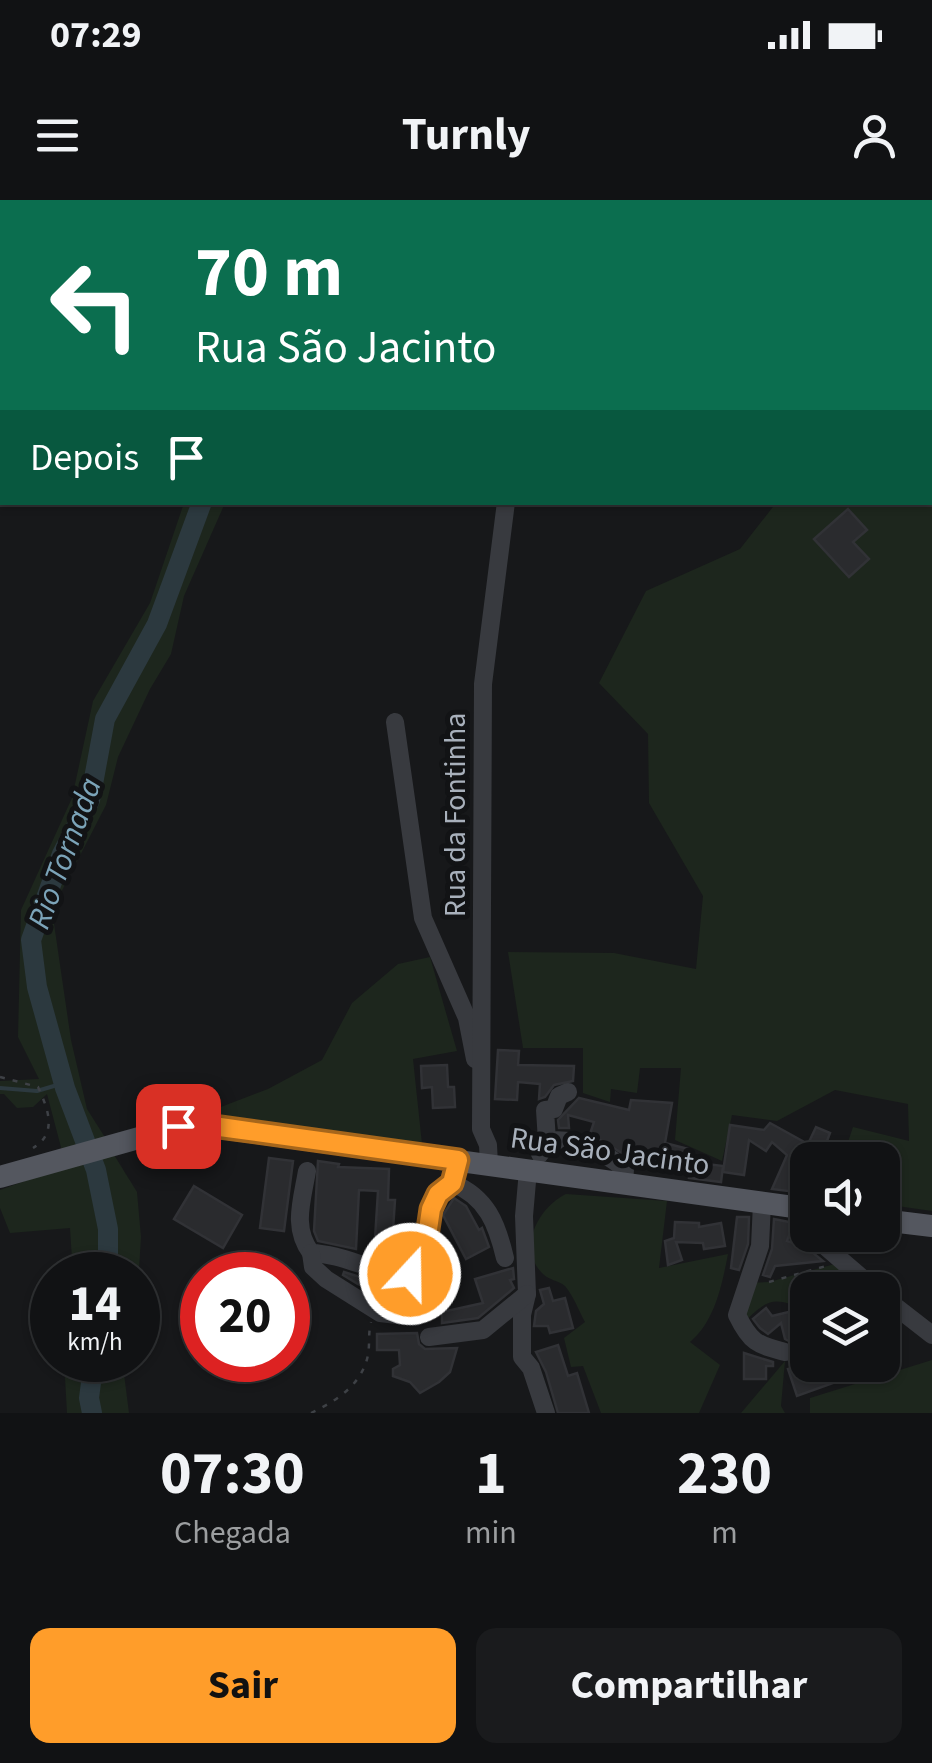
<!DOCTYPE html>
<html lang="pt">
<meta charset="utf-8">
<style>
:root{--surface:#111214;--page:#1a1b1d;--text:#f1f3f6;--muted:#9c9ea0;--line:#303234;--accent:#ff9d2a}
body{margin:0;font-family:"Source Sans 3",sans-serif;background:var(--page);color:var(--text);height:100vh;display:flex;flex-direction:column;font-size:38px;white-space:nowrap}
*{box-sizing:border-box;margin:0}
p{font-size:32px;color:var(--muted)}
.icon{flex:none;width:55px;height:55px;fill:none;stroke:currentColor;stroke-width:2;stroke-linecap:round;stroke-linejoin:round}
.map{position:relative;height:1213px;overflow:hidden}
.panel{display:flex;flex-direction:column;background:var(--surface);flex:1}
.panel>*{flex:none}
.top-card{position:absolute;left:0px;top:0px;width:932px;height:305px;box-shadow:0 2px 8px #0004,0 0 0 2px var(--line);background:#0b6e4f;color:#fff;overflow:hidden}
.tools{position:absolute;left:790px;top:942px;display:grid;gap:20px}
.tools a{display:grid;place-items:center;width:110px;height:110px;border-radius:20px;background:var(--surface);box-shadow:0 2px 8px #0004,0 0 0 2px var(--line);font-size:50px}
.speed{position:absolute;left:30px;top:1052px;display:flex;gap:20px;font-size:50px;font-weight:700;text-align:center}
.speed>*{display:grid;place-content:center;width:130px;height:130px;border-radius:50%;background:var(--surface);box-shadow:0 2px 8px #0004,0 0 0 2px var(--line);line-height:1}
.speed small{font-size:25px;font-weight:400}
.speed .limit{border:15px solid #d22;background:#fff;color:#111}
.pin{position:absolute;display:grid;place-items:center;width:85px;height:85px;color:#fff;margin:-42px;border-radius:20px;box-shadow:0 5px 15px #0006}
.me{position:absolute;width:110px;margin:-55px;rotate:21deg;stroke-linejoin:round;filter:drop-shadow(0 0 8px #0008)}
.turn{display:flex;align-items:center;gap:35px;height:210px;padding:0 30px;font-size:45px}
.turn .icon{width:130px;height:130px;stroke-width:2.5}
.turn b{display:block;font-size:70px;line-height:85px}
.then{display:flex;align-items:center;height:95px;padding:0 30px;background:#0003;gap:20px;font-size:38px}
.eta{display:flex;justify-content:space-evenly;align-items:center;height:170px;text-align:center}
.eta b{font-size:60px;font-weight:700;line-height:70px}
.button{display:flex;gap:20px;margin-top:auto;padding:20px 30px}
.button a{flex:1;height:115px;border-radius:20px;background:var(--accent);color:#111;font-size:40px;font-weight:700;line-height:115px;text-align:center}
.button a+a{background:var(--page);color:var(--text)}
.status{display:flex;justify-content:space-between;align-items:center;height:70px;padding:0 50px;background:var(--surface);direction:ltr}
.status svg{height:28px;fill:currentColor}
header{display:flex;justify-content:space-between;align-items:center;height:130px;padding:0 30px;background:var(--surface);font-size:45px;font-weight:700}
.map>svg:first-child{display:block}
.green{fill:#1d261d}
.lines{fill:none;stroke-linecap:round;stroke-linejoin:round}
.stream{stroke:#2c393f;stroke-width:4}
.river{stroke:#2c393f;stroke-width:20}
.building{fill:#2a2b2e;stroke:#313236;stroke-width:2.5}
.path{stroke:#3e4146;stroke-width:2.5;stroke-dasharray:5 8;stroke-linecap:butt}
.minor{stroke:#383a3f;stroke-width:18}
.major{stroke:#54575f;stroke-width:22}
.route-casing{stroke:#a6661b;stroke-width:25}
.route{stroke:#ff9d2a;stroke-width:18}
.labels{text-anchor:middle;stroke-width:10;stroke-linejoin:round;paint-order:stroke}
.street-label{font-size:30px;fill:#a8b0bb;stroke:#121315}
.water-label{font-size:32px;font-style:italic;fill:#7ca4b9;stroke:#121315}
</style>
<div class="status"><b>07:29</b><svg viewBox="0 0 49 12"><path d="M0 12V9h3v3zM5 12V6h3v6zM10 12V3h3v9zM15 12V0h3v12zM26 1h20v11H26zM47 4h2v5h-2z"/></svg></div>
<header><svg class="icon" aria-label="menu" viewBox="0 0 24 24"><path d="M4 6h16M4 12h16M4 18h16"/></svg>Turnly<svg class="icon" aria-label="person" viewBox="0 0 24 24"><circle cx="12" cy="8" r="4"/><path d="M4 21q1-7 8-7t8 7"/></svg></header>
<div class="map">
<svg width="932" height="1213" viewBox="0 0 932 1213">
<rect width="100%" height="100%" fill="#17181a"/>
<g class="green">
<polygon points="656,0 932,0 932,1011 883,1004 882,960 842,960 853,927 909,941 908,904 835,890 777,921 732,915 722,961 675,940 681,868 640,868 637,893 611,889 610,902 583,893 583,848 523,848 508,752 614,753 696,769 703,696 649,603 648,534 599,483 646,391 740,349 776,303 930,302 930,2"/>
<polygon points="184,303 225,303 184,396 171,454 150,489 118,557 106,605 52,710 71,840 87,909 106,939 62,951 47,894 33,907 17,908 4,894 0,894 0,881 39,879 18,837 21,710 72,598 93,501 150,403"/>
<polygon points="430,757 457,851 413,859 422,944 200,915 268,889 322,860 352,803 398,764"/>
<polygon points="111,950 137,992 141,1037 138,1086 138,1075 73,1075 70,1028 10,1033 0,1008 0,990"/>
<path d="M566,994l101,7 -8,67 69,-14c-6,31 -13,67 -38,88l30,23 -21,48h-98l-18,-47 -12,1 -7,-29 21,-16c-6,-11 -12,-27 -20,-36 -6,-5 -16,-6 -22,-12 -27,-26 -4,-67 23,-80z"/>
<path d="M842,1062l34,28h-68l-1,20c-35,-14 -38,-12 -65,14l6,-41 21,-1z"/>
<polygon points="64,1160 126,1160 124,1174 129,1213 67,1213"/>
<polygon points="932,1160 932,1213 810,1213 810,1198"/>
<polygon points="785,1161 781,1206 785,1213 741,1213"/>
</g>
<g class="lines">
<polyline class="stream" points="0,888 37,891 64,883"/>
<g class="river">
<polyline points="108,1075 108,1029 96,970 65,888 37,787 31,740 62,654 90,600 105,519 157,424 202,302"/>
<polyline points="92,1213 89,1198 94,1160"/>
</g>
</g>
<g class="building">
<polygon points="848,309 867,330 853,342 869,359 849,377 814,339"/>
<polygon points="498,850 519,851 518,865 574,866 573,881 554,885 545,897 539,899 540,884 518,882 517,900 495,899"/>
<polygon points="447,865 448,887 454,887 455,907 433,908 432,887 422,888 421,866"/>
<polygon points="579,898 629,910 631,900 672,903 665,943 688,949 683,966 657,959 656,965 632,959 590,934 594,922 568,915 569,928 559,928 558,920"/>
<polygon points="770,923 808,944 816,927 830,933 827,941 833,944 828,956 817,951 802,966 806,968 796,992 772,989 787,955 772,942 766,951 749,940 744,975 723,972 730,925 764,930"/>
<polygon points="269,958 293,961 284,1031 260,1028"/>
<polygon points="318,961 339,964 338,967 389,969 388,1000 395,1000 391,1060 374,1055 378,991 359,990 356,1049 318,1041 314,1031"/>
<polygon points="691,962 723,966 721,982 689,978"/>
<polygon points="194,986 242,1015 223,1048 174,1019"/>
<polygon points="454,998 466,1006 479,1030 482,1028 489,1047 466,1059 443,1015"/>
<polygon points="737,1017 749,1017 748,1044 739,1070 731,1068"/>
<polygon points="774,1019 794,1023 787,1041 806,1047 823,1061 775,1066 770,1077 763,1075 772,1049"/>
<polygon points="675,1022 699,1023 699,1027 721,1023 725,1046 704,1049 703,1043 676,1042 682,1060 668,1065 665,1041 674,1038"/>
<polygon points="513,1068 514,1079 510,1080 514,1088 478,1118 442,1123 442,1112 483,1103 475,1079"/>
<polygon points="344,1072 382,1084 412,1086 412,1099 358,1084 343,1075"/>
<polygon points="549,1088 553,1101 565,1098 573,1128 550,1133 548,1126 534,1126 536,1111 544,1104 540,1090"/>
<polygon points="766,1108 772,1116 797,1110 792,1114 798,1138 791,1142 785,1139 781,1123 768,1134 760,1128 753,1119"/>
<polygon points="417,1133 419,1144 425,1149 457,1148 450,1172 439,1182 420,1193 410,1182 393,1176 393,1169 400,1165 399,1150 377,1150 377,1134"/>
<polygon points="558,1145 568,1176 577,1173 589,1213 558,1213 546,1172 536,1152"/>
<polygon points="895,1152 898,1169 832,1180 833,1183 797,1196 788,1169 808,1162 808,1165 882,1165 882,1154"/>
<polygon points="744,1153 773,1162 773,1166 766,1166 766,1179 744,1179"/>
</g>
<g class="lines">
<g class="path">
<path d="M0,877l38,10c10,22 20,46 -5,61"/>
<polyline points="769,1082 826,1066"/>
<path d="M311,1213c25,-12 51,-28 57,-58 2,-11 0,-22 3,-33"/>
</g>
<g class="minor">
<polyline points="177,0 180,2"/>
<polyline points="460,2 461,0"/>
<polyline points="395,522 423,718 467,818 475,859"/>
<polyline points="547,941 545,910 554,909 559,896 568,892"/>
<path d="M540,954l7,-13c31,-4 54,9 78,28l-1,14"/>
<polyline points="489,964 488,945 481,929 483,484 506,302"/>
<polyline points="528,970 524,1016 527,1094 522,1115 522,1157 531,1168 546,1213"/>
<path d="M307,971c-5,30 -15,56 4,82 35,1 64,22 99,21l13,-11 8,-54 7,-14 14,-12 6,-23"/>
<path d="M452,983c35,14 45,41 53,75"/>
<path d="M762,1003l-2,43 -23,69c13,27 20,30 48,37"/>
<polyline points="812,1035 876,1090"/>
<polyline points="311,1053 313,1067 326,1079 380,1113 415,1117 425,1108 423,1063"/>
<polyline points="882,1096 932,1135"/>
<polyline points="429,1137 483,1130 527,1094"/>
</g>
<g class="major">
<polyline points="0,977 178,927 205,926 808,1009"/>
<polyline points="882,1020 932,1026"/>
</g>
</g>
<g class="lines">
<defs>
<polyline id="route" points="178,926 220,927 458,960 452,983 438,994 431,1009 423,1063 410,1074"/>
</defs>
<use href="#route" class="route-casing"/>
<use href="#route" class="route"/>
</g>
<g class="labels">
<g class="street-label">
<text transform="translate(455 615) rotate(-90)" y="10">Rua da Fontinha</text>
<text transform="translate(610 951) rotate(8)" y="10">Rua São Jacinto</text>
</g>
<g class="water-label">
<text transform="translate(64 653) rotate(-70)" y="11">Rio Tornada</text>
</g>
</g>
</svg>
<div class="tools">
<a><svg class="icon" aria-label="sound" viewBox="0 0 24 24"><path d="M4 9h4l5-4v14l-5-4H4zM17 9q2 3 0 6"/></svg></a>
<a><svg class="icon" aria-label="layers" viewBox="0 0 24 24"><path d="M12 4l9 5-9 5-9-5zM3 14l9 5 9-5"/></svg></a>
</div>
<div class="speed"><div>14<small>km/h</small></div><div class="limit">20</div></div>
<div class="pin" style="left:178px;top:926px;background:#d93025"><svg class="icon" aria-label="arrive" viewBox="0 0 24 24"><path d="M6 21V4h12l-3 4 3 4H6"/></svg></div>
<svg class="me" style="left:410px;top:1074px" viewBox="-20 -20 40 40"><circle r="17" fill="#ff9d2a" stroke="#fff" stroke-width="3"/><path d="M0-11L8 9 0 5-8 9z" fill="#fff"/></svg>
<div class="top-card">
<div class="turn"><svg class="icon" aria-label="left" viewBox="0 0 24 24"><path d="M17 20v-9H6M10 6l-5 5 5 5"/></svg><div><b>70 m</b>Rua São Jacinto</div></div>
<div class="then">Depois<svg class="icon" aria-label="arrive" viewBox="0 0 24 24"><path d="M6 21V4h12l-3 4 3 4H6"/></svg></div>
</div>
</div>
<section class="panel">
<div class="eta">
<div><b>07:30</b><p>Chegada</p></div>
<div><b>1</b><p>min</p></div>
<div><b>230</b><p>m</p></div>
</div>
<div class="button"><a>Sair</a><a>Compartilhar</a></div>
</section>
